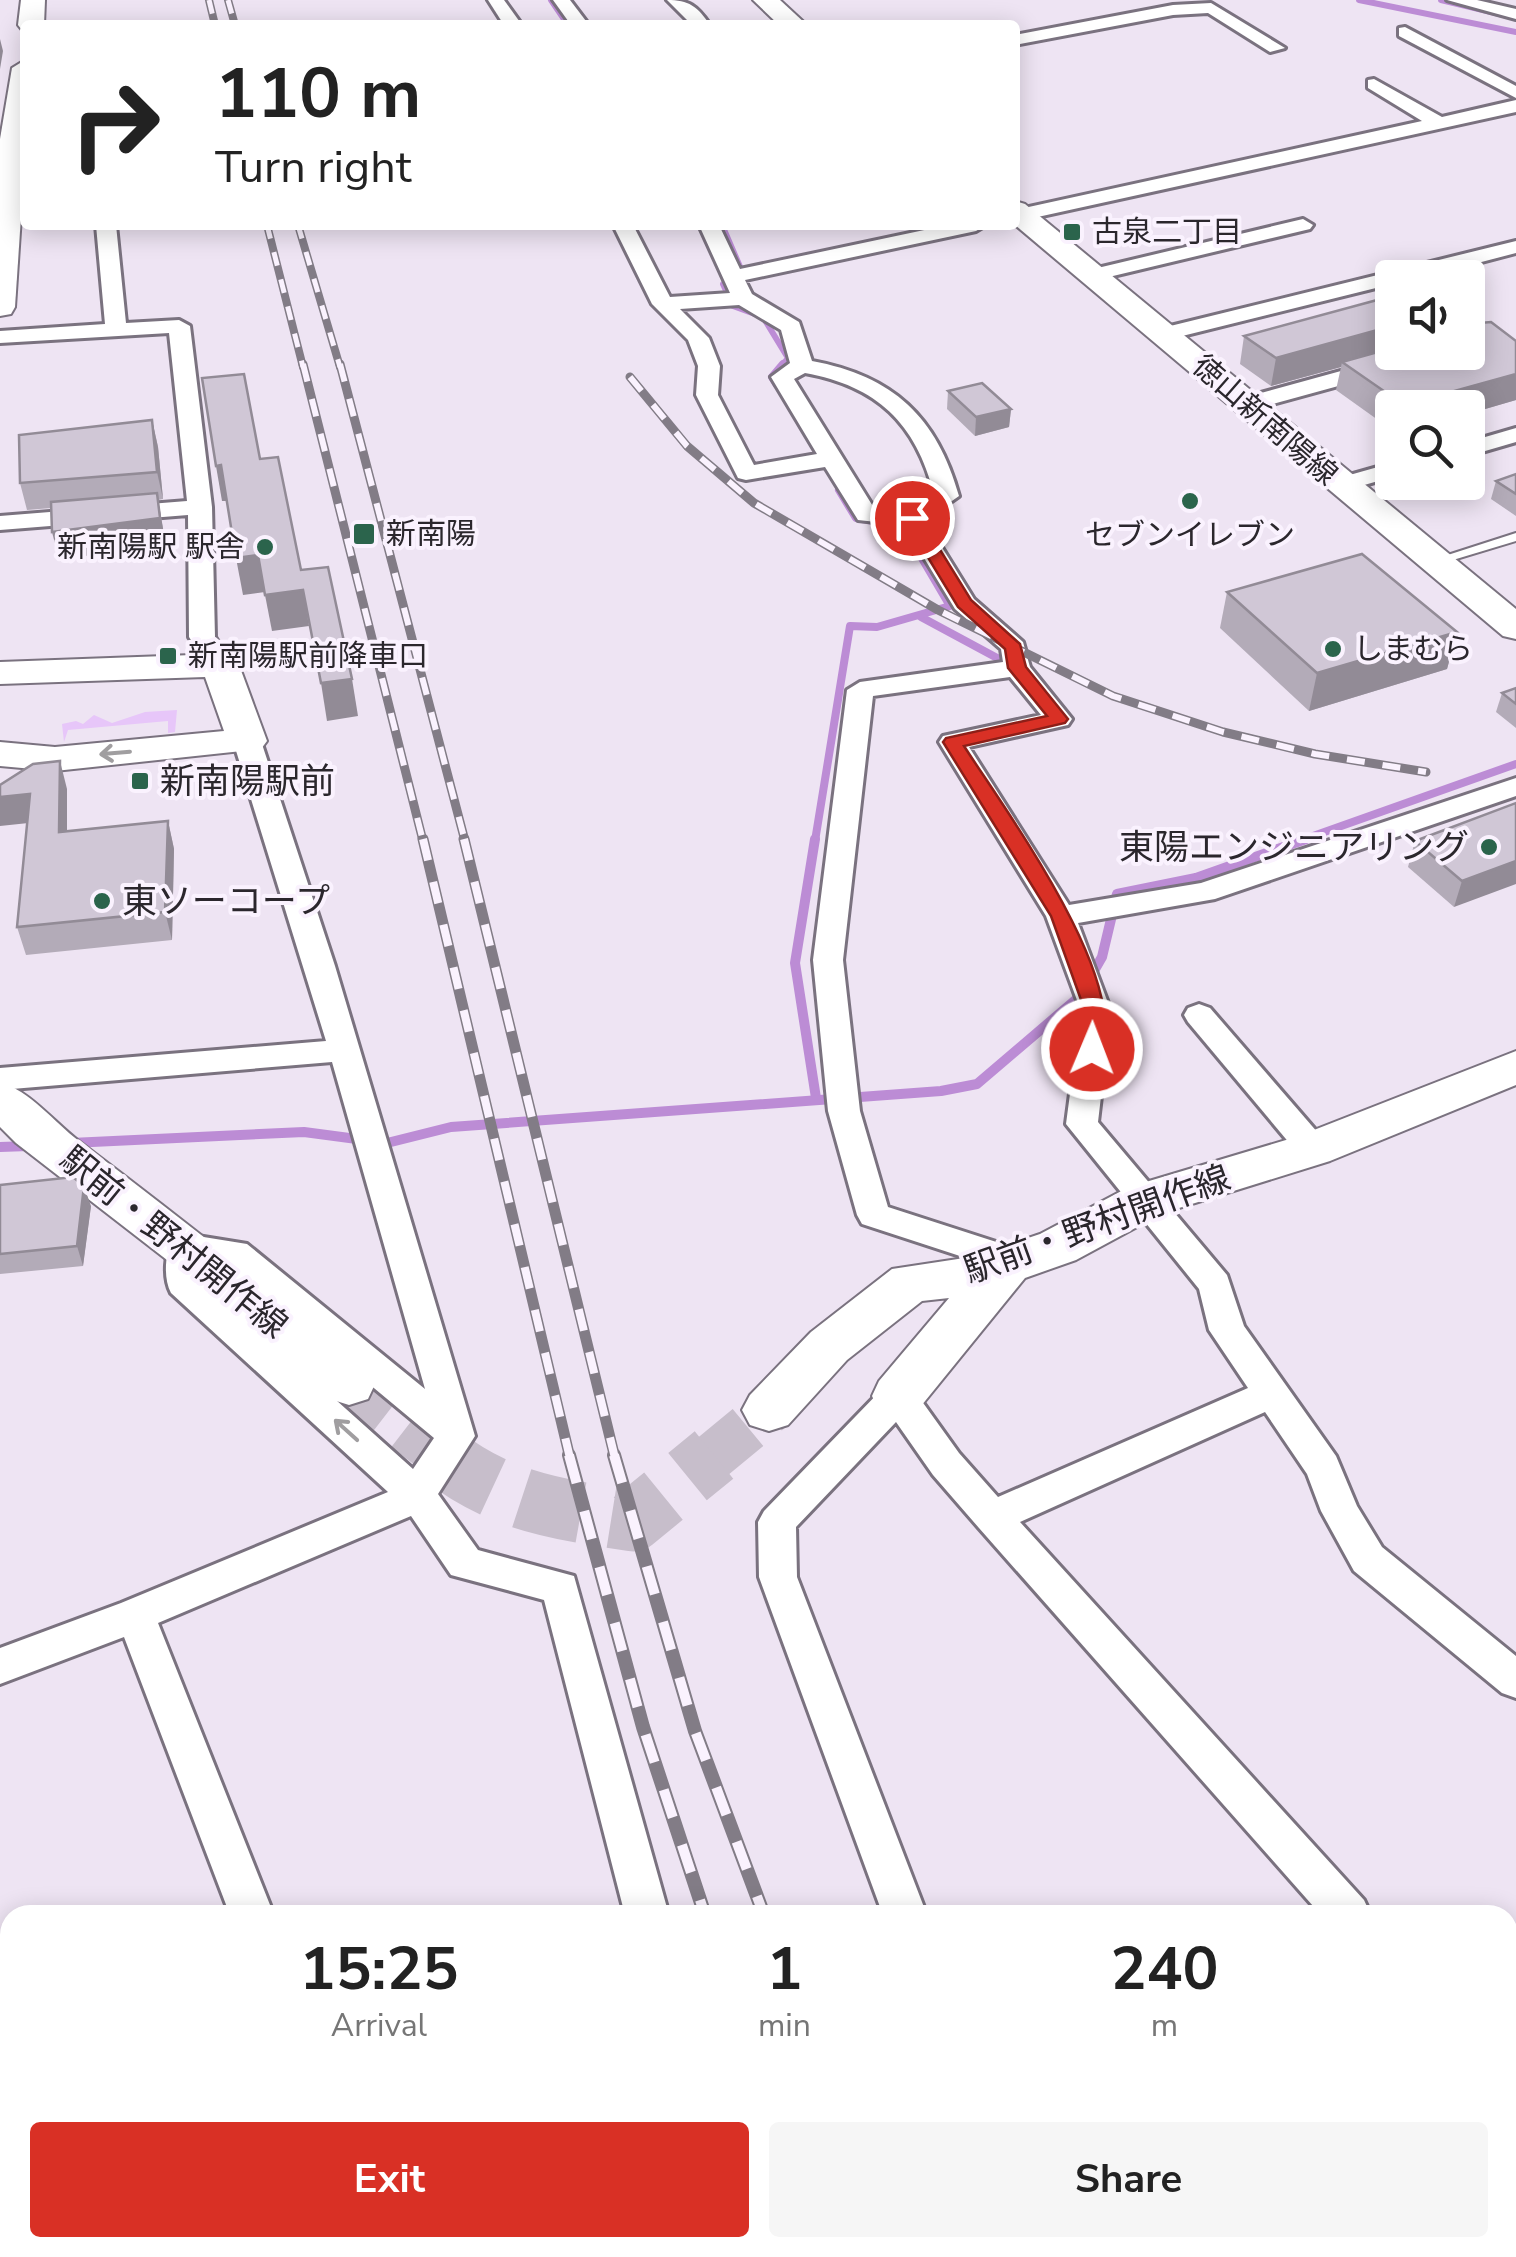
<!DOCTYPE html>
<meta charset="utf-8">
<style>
:root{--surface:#fff;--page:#f6f6f6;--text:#222;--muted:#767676;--accent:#d93025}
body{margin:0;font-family:"Nunito Sans","Noto Sans JP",sans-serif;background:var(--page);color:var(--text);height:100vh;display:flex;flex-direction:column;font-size:38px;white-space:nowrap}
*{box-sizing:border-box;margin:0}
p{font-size:32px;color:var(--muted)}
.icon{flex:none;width:55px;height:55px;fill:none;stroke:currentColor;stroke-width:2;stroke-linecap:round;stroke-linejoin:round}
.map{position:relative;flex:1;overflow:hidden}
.panel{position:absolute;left:0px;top:1905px;width:1518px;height:352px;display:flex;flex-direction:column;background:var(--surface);border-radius:30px 30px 0 0;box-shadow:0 5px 25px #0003}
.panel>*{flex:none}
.top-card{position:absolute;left:20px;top:20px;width:1000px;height:210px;border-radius:10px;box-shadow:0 5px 25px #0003;background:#fff;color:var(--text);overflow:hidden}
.buttons{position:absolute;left:1375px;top:260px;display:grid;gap:20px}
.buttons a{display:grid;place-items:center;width:110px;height:110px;border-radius:10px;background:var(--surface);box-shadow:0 5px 25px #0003;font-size:50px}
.pin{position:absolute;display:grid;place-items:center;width:85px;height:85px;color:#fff;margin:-42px;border:5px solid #fff;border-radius:50%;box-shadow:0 2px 10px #0007}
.me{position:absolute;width:110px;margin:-55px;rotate:1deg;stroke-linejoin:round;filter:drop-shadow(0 0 8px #0008)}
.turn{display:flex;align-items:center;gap:35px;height:210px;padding:0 30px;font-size:45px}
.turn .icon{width:130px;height:130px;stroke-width:2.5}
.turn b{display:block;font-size:70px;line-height:85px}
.eta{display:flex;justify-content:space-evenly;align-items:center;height:170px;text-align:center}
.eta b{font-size:60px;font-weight:700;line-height:70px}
.primary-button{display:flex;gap:20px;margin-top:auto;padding:20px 30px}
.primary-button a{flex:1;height:115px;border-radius:10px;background:var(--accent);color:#fff;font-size:40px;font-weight:700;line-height:115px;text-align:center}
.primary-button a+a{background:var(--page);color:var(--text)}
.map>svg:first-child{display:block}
.green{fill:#e7c6f9}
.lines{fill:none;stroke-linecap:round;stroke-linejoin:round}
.stream-far2{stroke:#bc8cd5;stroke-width:6}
.stream-far1{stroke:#bc8cd5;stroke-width:8}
.stream{stroke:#bc8cd5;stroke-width:10}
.secondary-tunnel-far1{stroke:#c7becb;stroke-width:48;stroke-dasharray:48 24;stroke-linecap:butt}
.secondary-tunnel{stroke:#c7becb;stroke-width:61;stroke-dasharray:61 31;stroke-linecap:butt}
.lane-casing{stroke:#7a727f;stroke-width:4}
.street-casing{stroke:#7a727f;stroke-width:6}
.secondary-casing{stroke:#7a727f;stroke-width:4}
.lane{fill:#fff;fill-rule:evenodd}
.street{fill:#fff;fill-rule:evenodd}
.secondary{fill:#fff;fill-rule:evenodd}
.rail-far3-casing{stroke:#827c86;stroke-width:8}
.rail-far2-casing{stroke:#827c86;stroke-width:9}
.rail-far1-casing{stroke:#827c86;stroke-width:11}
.rail-casing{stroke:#827c86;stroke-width:14}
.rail-far3{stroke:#faf2fe;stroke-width:5;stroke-dasharray:14;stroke-linecap:butt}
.rail-far2{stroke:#faf2fe;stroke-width:6;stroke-dasharray:18;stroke-linecap:butt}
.rail-far1{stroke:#faf2fe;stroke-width:8;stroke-dasharray:22;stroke-linecap:butt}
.rail{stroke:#faf2fe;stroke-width:10;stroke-dasharray:29;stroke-linecap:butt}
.wall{fill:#b3abb8}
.shaded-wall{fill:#928b96}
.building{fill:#d0c7d6;stroke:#928b96;stroke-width:2.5}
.oneway{stroke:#a09ea0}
.route{fill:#d93025;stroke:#8d1f18;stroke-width:2.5}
.poi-dot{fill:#2b644c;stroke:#faf2fe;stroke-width:4}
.labels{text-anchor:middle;stroke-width:8;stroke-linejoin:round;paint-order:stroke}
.far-poi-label{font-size:30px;fill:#2b272d;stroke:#faf2fe;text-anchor:start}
.far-street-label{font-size:30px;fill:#2b272d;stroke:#faf2fe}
.poi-label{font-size:35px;fill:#2b272d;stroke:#faf2fe;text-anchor:start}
.street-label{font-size:35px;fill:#2b272d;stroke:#faf2fe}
</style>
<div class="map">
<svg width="1516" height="2257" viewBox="0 0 1516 2257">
<rect width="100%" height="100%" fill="#eee4f3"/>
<polygon class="green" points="177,710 175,732 168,733 168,721 68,730 64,742 62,724 76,721 83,724 94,715 112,723 145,712"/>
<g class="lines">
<g class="stream-far2">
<polyline points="551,0 568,25"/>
<polyline points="1359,0 1516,32"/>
<polyline points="1441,0 1516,18"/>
<polyline points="722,225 741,269 723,284 733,306 763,317 788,358 781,367"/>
</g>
<g class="stream-far1">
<polyline points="777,385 772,377 783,364"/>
<polyline points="921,617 999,659"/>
<polyline points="815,841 850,626 877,627 950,606 903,526 856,518 839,490"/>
<polyline points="1299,841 1516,764"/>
</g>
<g class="stream">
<polyline points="815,839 795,963 816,1098"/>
<polyline points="71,1143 304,1132 387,1143 451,1127 941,1091 977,1084 1079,997 1102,957 1117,894 1196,878 1306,839"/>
<polyline points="0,1147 29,1146"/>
</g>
<g class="secondary-tunnel-far1">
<polyline points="349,1384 445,1458"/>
<polyline points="711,1458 769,1410"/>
</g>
<path class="secondary-tunnel" d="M441,1455c62,48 118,54 192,66l81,-66"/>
<defs>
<polygon id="lane" points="1516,533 1516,541 1433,566 1426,562"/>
<g id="street">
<polygon points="488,0 504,0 522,25 504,25"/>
<polygon points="553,0 570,0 589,25 571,25"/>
<path d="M667,0c22,0 30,6 43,25h-18z"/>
<polygon points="1447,0 1477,0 1516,9 1516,19"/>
<polygon points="1211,3 1285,48 1270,52 1208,13 1173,15 1015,45 1015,35 1173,5"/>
<polygon points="1405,27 1516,86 1516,98 1399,36 1399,28"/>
<polygon points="1374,79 1442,117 1516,100 1516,112 1015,222 1015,210 1422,121 1368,88 1368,80"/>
<polygon points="1303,219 1313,225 1310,229 1092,281 1082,275 1085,271"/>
<polygon points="96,225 116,225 126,323 179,320 190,326 212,507 215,637 233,665 229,671 211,671 189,637 188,515 0,530 0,516 187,501 169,333 0,343 0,331 105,324"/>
<path d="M613,225h20l37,72 60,-4 -31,-68h20l21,44 208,-44h38l-10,6 -231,49 7,14 47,28 13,39c81,15 125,56 147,135l-34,24 49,79 49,43 7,25 42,52 -4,6 -99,22 100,158 132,-22 315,-105v18l-301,103 -137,24 33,88 -13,111 129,153 17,51 92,130 21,50 25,41 134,109v42l-14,-5 -148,-122 -33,-60 -14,-37 -42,-62 -245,110 344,378 7,15h-50l-342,-387 -46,-53 -37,-53 -100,105 1,50 130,338h-44l-124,-338 -1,-55 6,-11 121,-125 13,-4 13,4 48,67 39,44 250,-109 -39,-58 -10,-41 -133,-165 15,-113 -35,-95 -107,-174 4,-6 98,-21 -31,-38 -137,19 -30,264 17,151 28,96 136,44 5,9 -5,9 -12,4 -150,-49 -5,-9 -29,-104 -15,-151 34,-270 13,-8 143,-20 -2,-13 -46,-40 -51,-84 -46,-5 -33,-53 -79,13 -8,-2 -42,-83 2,-29 -10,-26 -36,-36zM739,305l42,25 9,33 -19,14 46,77 -63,11 -36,-70 2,-29 -11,-28 -29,-29zM805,373c72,13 111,50 129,121l-27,16 -33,-2 -80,-129z"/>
<polygon points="1516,241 1516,253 1420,278 1392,278 1392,284 1166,340 1155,334 1158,329"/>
<polygon points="1410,352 1447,352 1444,357 1247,411 1236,404 1239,399"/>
<polygon points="1516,428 1516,442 1468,456 1468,442"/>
<polygon points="1392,463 1392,477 1340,492 1328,485 1332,480"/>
<path d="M247,733l14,8 74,225 140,470 -37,58 40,56 96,26 95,339h-44l-81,-315 -93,-25 -40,-59 -253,107 116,292h-44l-106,-278 -124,47v-36l121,-45 267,-111 -217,-199c-8,-15 -6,-40 2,-55l12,-4 62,10 178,145 -93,-327 -332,28v-22l326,-27 -93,-300zM201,1262l25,3 208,173 -21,31 -212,-190z"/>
<polygon points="1199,1004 1210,1008 1325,1141 1329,1149 1325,1157 1313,1161 1301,1157 1188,1022 1184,1015 1188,1008"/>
<polygon points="1508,2061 1516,2064 1516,2116 1508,2112"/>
<polygon points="739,2248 787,2248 790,2257 742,2257"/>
<polygon points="1009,2248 1057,2248 1060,2257 1012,2257"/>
</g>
<g id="secondary">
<polygon points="21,0 45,0 44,25 25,25 22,30 18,25"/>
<polygon points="753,0 780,0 807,25 779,25"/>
<polygon points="25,60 25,156 15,307 11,314 0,316 0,139 12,68"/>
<polygon points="1015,201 1025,204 1516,609 1516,639 1503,636 1015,225"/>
<polygon points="220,654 233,657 239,665 267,741 261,749 55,771 0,766 0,742 55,747 224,731 205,677 0,684 0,662"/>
<polygon points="1516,1051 1516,1085 1330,1161 1163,1213 1076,1260 1025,1278 917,1411 898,1417 879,1411 872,1396 879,1381 949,1298 922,1301 847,1360 788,1425 769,1431 750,1425 742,1410 750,1395 811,1332 892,1269 971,1257 1040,1234 1129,1187 1296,1137"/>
<path d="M0,1082c30,9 54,40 79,59 98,74 194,150 289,228l7,15 -7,15 -19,6 -19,-6 -163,-139 -151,-117 -16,-16z"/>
<polygon points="231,2248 316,2248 312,2257 227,2257"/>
<polygon points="588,2248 704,2248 708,2257 592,2257"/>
</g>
</defs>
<use href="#lane" class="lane-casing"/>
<use href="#street" class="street-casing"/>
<use href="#secondary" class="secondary-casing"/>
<use href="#lane" class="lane"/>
<use href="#street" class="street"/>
<use href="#secondary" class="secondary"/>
<defs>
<g id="rail-far3">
<polyline points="209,0 215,25"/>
<polyline points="228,0 235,25"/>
<polyline points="267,225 303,367"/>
<polyline points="298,225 340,367"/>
</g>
<g id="rail-far2">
<polyline points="303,364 423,841"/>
<polyline points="340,364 465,841"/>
<polyline points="630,377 687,446 754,503 938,610 1113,696 1223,732 1315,754 1426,772"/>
</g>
<g id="rail-far1">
<polyline points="423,839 570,1458"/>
<polyline points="464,839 615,1458"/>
</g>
<g id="rail">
<polyline points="569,1455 643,1727 705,1915"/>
<polyline points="614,1455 695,1731 764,1915"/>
<polyline points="839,2248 843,2257"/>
<polyline points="909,2248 914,2257"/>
</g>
</defs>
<use href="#rail-far3" class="rail-far3-casing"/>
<use href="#rail-far2" class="rail-far2-casing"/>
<use href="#rail-far1" class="rail-far1-casing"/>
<use href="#rail" class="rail-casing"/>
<use href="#rail-far3" class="rail-far3"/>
<use href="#rail-far2" class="rail-far2"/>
<use href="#rail-far1" class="rail-far1"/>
<use href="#rail" class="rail"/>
</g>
<g class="wall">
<polygon points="1244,336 1392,352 1516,341 1516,400 1468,414 1468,408 1392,408 1392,430 1336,390 1341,367 1271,386 1240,364"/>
<polygon points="948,391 1011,409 1009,427 975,436 947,409"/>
<polygon points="152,420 158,447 163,499 158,500 166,546 59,559 51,508 27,510 20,483"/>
<polygon points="1516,474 1516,516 1491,499 1496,481"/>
<polygon points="1227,592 1457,632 1447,669 1309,711 1220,628"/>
<polygon points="1516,688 1516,728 1496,712 1502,693"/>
<polygon points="67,789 67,831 168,821 174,849 172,940 26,955 17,927 27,823"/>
<polygon points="1516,803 1454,907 1408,867 1415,841"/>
<polygon points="0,1185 91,1206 83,1266 0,1274"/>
</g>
<g class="shaded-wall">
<polygon points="0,39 3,51 0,69"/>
<polygon points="1392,326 1392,352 1342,362 1341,367 1271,386 1276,358"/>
<polygon points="1516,374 1516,400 1468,414 1468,408 1403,408 1404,405"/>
<polygon points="1011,409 1009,427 975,436 976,417"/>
<polygon points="152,420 158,447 163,499 157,472"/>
<polygon points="221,465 228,501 222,501 216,466"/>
<polygon points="157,493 166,546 59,559 52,532"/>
<polygon points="258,555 265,592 243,595 236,558"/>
<polygon points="303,590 309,626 272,631 265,595"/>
<polygon points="1457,632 1447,669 1309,711 1317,673"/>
<polygon points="352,679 358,716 327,721 321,683"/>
<polygon points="60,761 67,789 67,860 59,832"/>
<polygon points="30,794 38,822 0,826 0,797"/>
<polygon points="168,821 174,849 172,940 165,912"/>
<polygon points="1516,861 1516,884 1454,907 1462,881"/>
<polygon points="84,1186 91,1206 83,1266 77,1246"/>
<polygon points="61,2248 133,2248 114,2257 42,2257"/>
</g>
<g class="building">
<polygon points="1392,296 1392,326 1276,358 1244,336"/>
<polygon points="1491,322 1516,341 1516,374 1404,405 1342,362 1392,348 1392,352 1468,352 1468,324"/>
<polygon points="244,374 260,459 278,457 301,570 328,567 352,679 321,683 303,590 265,595 258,555 236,558 221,465 216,466 202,378"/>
<polygon points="982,383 1011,409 976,417 948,391"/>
<polygon points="152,420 157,472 20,483 19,435"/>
<polygon points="1516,474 1516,494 1496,481"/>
<polygon points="157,493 160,518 52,532 51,502"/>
<polygon points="1362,554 1457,632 1317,673 1227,592"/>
<polygon points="1516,688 1516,704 1502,693"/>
<polygon points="60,761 59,832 168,821 165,912 17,927 30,794 0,797 0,785 33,764"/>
<polygon points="1516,803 1516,861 1462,881 1415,841"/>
<polygon points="73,1177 84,1186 77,1246 0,1254 0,1185"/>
<polygon points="10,2075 10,2215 0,2180 0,2080"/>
<polygon points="19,2248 61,2248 42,2257 22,2257"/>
</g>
<defs><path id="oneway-shaft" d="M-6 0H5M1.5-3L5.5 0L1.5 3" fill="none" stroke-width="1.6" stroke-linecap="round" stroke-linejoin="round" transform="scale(2.5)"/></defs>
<g class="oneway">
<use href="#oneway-shaft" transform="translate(115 753) rotate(175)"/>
<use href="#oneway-shaft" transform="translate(346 1430) rotate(-138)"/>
</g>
<path class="route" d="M906,514h12l53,86 49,44 6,23 42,52 -3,4 -101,23c39,61 170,238 135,308h-15l-3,-5 4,-38 -34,-95 -108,-174 3,-4 101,-22 -39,-48 -3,-19 -47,-42 -54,-89z"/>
<g class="poi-dot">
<rect x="1062" y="222" width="20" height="20" rx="5"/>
<circle cx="1190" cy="501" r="10"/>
<rect x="352" y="522" width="24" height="24" rx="5"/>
<circle cx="265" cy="547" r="10"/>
<circle cx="1333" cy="649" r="10"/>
<rect x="158" y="646" width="20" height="20" rx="5"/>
<rect x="130" y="771" width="20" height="20" rx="5"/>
<circle cx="1489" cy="847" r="10"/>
<circle cx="102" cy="901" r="10"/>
</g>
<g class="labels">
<g class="far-poi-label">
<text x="1092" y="242">古泉二丁目</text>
<text x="386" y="544">新南陽</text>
<text x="1190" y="545" text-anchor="middle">セブンイレブン</text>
<text x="245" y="557" text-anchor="end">新南陽駅 駅舎</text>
<text x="1353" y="659">しまむら</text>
<text x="188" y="666">新南陽駅前降車口</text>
</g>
<g class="far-street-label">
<text transform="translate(1265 420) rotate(41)" y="10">徳山新南陽線</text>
</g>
<g class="poi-label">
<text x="160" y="793">新南陽駅前</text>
<text x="1469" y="859" text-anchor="end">東陽エンジニアリング</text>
<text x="122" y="913">東ソーコープ</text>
</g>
<g class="street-label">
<text transform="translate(1097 1224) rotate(-20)" y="12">駅前・野村開作線</text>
<text transform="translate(174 1242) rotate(39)" y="12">駅前・野村開作線</text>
</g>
</g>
</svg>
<div class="buttons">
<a><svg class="icon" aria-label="sound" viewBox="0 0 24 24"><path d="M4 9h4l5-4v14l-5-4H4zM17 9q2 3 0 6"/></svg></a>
<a><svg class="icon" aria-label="search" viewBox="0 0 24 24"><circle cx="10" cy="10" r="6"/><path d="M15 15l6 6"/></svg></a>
</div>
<div class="pin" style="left:912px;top:518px;background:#d93025"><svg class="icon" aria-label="arrive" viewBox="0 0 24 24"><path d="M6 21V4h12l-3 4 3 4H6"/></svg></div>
<svg class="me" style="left:1092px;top:1049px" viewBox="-20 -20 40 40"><circle r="17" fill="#d93025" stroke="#fff" stroke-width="3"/><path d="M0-11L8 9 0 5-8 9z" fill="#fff"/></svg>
<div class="top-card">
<div class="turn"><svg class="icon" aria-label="right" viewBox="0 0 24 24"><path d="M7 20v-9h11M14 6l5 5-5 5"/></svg><div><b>110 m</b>Turn right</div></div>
</div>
<section class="panel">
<div class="eta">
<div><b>15:25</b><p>Arrival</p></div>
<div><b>1</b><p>min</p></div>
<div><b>240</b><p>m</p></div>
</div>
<div class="primary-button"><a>Exit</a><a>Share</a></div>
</section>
</div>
